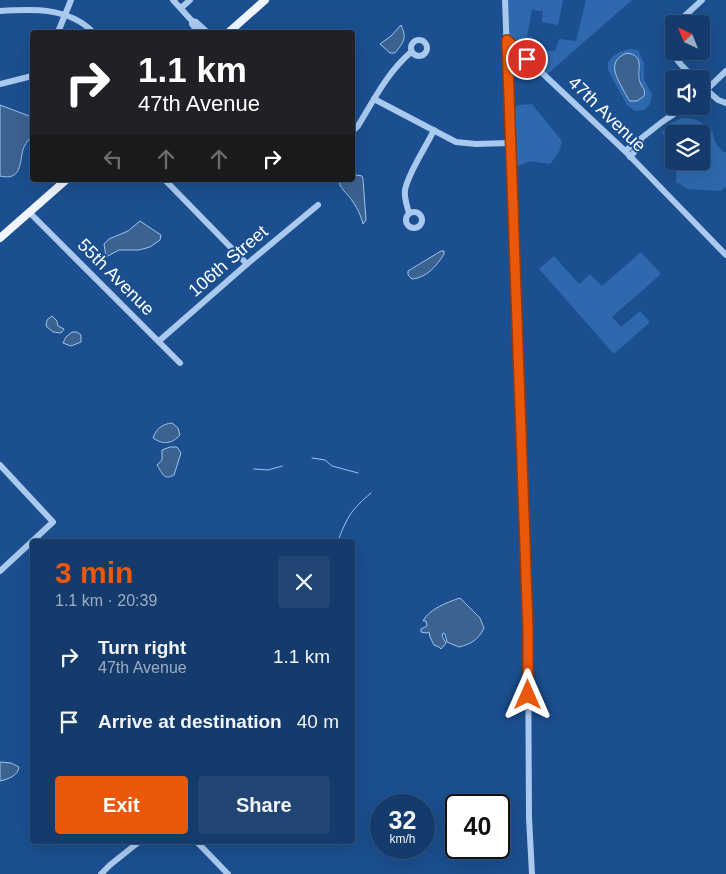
<!DOCTYPE html>
<meta charset="utf-8">
<style>
:root{--surface:#143b6b;--page:#214673;--text:#f1f3f6;--muted:#9dadc1;--line:#33557e;--accent:#ea580c}
body{margin:0;font-family:Arial,sans-serif;background:var(--page);color:var(--text);height:100vh;display:flex;flex-direction:column;font-size:19px;white-space:nowrap}
*{box-sizing:border-box;margin:0}
p{font-size:16px;color:var(--muted)}
.icon{flex:none;width:28px;height:28px;fill:none;stroke:currentColor;stroke-width:2;stroke-linecap:round;stroke-linejoin:round}
.map{position:relative;flex:1;overflow:hidden}
.panel{position:absolute;left:30px;top:539px;width:325px;height:305px;display:flex;flex-direction:column;background:var(--surface);border-radius:5px;box-shadow:0 5px 20px #0002,0 0 0 1px var(--line)}
.panel>*{flex:none}
.hud{position:absolute;left:30px;top:30px;width:325px;height:152px;border-radius:5px;box-shadow:0 5px 20px #0002,0 0 0 1px var(--line);background:#202124;color:#fff;overflow:hidden}
.needle{width:32px;rotate:317deg}
.fabs{position:absolute;left:665px;top:15px;display:grid;gap:10px}
.fabs a{display:grid;place-items:center;width:45px;height:45px;border-radius:5px;background:var(--surface);box-shadow:0 5px 20px #0002,0 0 0 1px var(--line);font-size:25px}
.speed{position:absolute;left:370px;top:794px;display:flex;gap:10px;font-size:25px;font-weight:700;text-align:center}
.speed>*{display:grid;place-content:center;width:65px;height:65px;border-radius:50%;background:var(--surface);box-shadow:0 5px 20px #0002,0 0 0 1px var(--line);line-height:1}
.speed small{font-size:12px;font-weight:400}
.speed .limit{border:2px solid #111;border-radius:8px;background:#fff;color:#111}
.pin{position:absolute;display:grid;place-items:center;width:42px;height:42px;color:#fff;margin:-21px;border:2px solid #fff;border-radius:50%;box-shadow:0 1px 5px #0007}
.me{position:absolute;width:55px;margin:-28px;rotate:0deg;stroke-linejoin:round;filter:drop-shadow(0 0 4px #0008)}
.turn{display:flex;align-items:center;gap:18px;height:105px;padding:0 25px;font-size:22px}
.turn .icon{width:65px;height:65px;stroke-width:2.5}
.turn b{display:block;font-size:35px;line-height:42px}
.lanes{display:flex;align-items:center;height:48px;padding:0 25px;background:#0003;justify-content:center;gap:25px;direction:ltr}
.lanes .off{opacity:.35}
.round{display:grid;place-items:center;flex:none;width:52px;height:52px;border-radius:5px;background:var(--page)}
.overview{display:flex;align-items:center;justify-content:space-between;height:85px;padding:0 25px}
h1{font-size:30px;font-weight:800;line-height:38px;color:var(--accent)}
.primary-button{display:flex;gap:10px;margin-top:auto;padding:10px 25px}
.primary-button a{flex:1;height:58px;border-radius:5px;background:var(--accent);color:#fff;font-size:20px;font-weight:800;line-height:58px;text-align:center}
.primary-button a+a{background:var(--page);color:var(--text)}
ul{padding:0;list-style:none}
li{display:flex;align-items:center;gap:15px;height:65px;padding:0 25px}
li div{flex:1}
li b{display:block;font-size:19px}
li em{font-style:normal}
.map>svg:first-child{display:block}
.green{fill:#2e69ad;fill-rule:evenodd}
.water{fill:#3c6290;stroke:#9cc4f0}
.lines{fill:none;stroke-linecap:round;stroke-linejoin:round}
.stream{stroke:#9cc4f0;stroke-width:1}
.minor{stroke:#a9c9ee;stroke-width:6}
.major{stroke:#f0f6ff;stroke-width:8}
.route-casing{stroke:#983908;stroke-width:12}
.route{stroke:#ea580c;stroke-width:9}
.labels{text-anchor:middle;stroke-width:4;stroke-linejoin:round;paint-order:stroke}
.street-label{font-size:18px;fill:#fff;stroke:#1b4f8f}
</style>
<div class="map">
<svg width="726" height="874" viewBox="0 0 726 874">
<rect width="100%" height="100%" fill="#1b4f8f"/>
<g class="green">
<polygon points="505,0 563,0 558,25 542,22 543,7 542,11 532,10 527,36 533,37 533,39 543,51 555,51 559,39 576,41 586,0 632,0 545,76 507,40"/>
<path d="M630,49l8,1 6,13v17l8,14 -2,10 -6,6 -9,1 -8,-6 -19,-35v-8c6,-8 12,-11 22,-13zM621,55l19,11 1,18 -4,17h-7l-3,-4c-8,-16 -19,-26 -6,-42z"/>
<polygon points="532,104 562,141 559,152 550,164 530,161 518,166 514,160 513,109 519,105"/>
<path d="M682,118c19,0 18,5 31,14 0,9 4,13 10,20h3v35l-6,4 -32,-2 -12,-7 1,-21h24v-27h-27v17l-12,-19 9,-9z"/>
<polygon points="641,252 661,274 612,317 621,327 640,311 650,322 614,354 539,269 554,256 579,284 590,274 602,286"/>
</g>
<g class="water">
<path d="M401,25c6,13 3,17 -6,28h-5l-10,-9 11,-8z"/>
<path d="M627,53c19,3 9,17 13,29 2,6 6,7 4,14l-7,5h-7l-3,-4c-7,-15 -24,-35 0,-44z"/>
<path d="M0,105l32,12c0,4 2,11 0,16 -1,5 -6,9 -8,14 -5,11 0,35 -24,29z"/>
<path d="M357,175l5,1 1,3 3,41 -3,4c-2,-8 -5,-15 -10,-22 -4,-7 -12,-12 -14,-20l1,-2h12l1,-4z"/>
<polygon points="140,221 161,235 160,240 150,247 139,250 119,250 106,257 104,244 109,239 128,231"/>
<path d="M441,251h3v3c-7,12 -18,24 -32,25l-4,-4v-4z"/>
<polygon points="52,316 57,321 58,326 64,329 61,333 53,332 46,326 47,320"/>
<polygon points="72,332 77,332 81,335 81,342 71,346 63,343 66,337"/>
<path d="M172,423l6,5 2,7c-8,9 -17,10 -27,3 3,-9 9,-14 19,-15z"/>
<path d="M170,447h7l4,6 -7,22c-11,6 -12,-3 -17,-10l5,-5v-10z"/>
<path d="M460,598l20,20 4,10c-6,12 -13,16 -25,19l-12,-5 -2,-8 -2,-1 -1,3 4,7 -5,6 -2,-2 -5,-2 -4,-8 -1,-5 -3,1 -5,-1v-3l6,-3 -1,-5h-3c6,-12 25,-19 37,-23z"/>
<path d="M0,762l11,1 8,4c-1,9 -11,12 -19,14z"/>
</g>
<g class="lines">
<g class="stream">
<polyline points="312,458 325,460 332,466 358,473"/>
<polyline points="254,469 268,470 282,466"/>
<path d="M338,541c9,-24 13,-31 33,-48"/>
</g>
<g class="minor">
<polyline points="173,0 192,21 196,22 207,32"/>
<polyline points="505,0 528,629 529,818 532,874"/>
<polyline points="181,8 190,0"/>
<path d="M0,11c33,-2 68,-4 93,21"/>
<polyline points="192,21 192,24 198,32"/>
<polyline points="676,24 702,0"/>
<path d="M674,29c-11,23 6,34 21,50"/>
<polyline points="58,32 71,0"/>
<circle cx="419" cy="48" r="8"/>
<polyline points="507,40 625,151 726,255"/>
<polyline points="0,84 32,76"/>
<polyline points="701,85 718,100 726,103"/>
<polyline points="701,95 726,71"/>
<polyline points="374,99 456,142 476,144 511,143"/>
<path d="M352,132l6,-6c17,-28 29,-53 53,-74"/>
<polyline points="625,151 662,122 686,106"/>
<polyline points="630,157 640,145 641,140"/>
<polyline points="165,180 247,264"/>
<circle cx="414" cy="220" r="8"/>
<polyline points="29,212 180,363"/>
<path d="M409,213c-2,-7 -5,-15 -4,-23 3,-17 21,-43 29,-60"/>
<polyline points="159,341 247,264 318,205"/>
<polyline points="0,465 53,522 0,571"/>
<polyline points="196,841 228,874"/>
<polyline points="101,874 110,865 140,841"/>
</g>
<g class="major">
<polyline points="229,32 265,0"/>
<polyline points="0,238 66,180"/>
</g>
</g>
<g class="lines">
<defs>
<polyline id="route" points="527,59 507,40 528,629 528,695"/>
</defs>
<use href="#route" class="route-casing"/>
<use href="#route" class="route"/>
</g>
<g class="labels">
<g class="street-label">
<text transform="translate(607 114) rotate(44)" y="6">47th Avenue</text>
<text transform="translate(228 261) rotate(-41)" y="6">106th Street</text>
<text transform="translate(116 277) rotate(45)" y="6">55th Avenue</text>
</g>
</g>
</svg>
<div class="fabs">
<a><svg class="needle" viewBox="-14 -14 28 28"><path d="M0-13l5 13h-10z" fill="#e53935"/><path d="M0 13l5-13h-10z" fill="#9dadc1"/></svg></a>
<a><svg class="icon" aria-label="sound" viewBox="0 0 24 24"><path d="M4 9h4l5-4v14l-5-4H4zM17 9q2 3 0 6"/></svg></a>
<a><svg class="icon" aria-label="layers" viewBox="0 0 24 24"><path d="M12 4l9 5-9 5-9-5zM3 14l9 5 9-5"/></svg></a>
</div>
<div class="speed"><div>32<small>km/h</small></div><div class="limit">40</div></div>
<div class="pin" style="left:527px;top:59px;background:#d93025"><svg class="icon" aria-label="arrive" viewBox="0 0 24 24"><path d="M6 21V4h12l-3 4 3 4H6"/></svg></div>
<svg class="me" style="left:528px;top:695px" viewBox="-20 -20 40 40"><path d="M0-17L14 15 0 8-14 15z" fill="#ea580c" stroke="#fff" stroke-width="4"/></svg>
<div class="hud">
<div class="turn"><svg class="icon" aria-label="right" viewBox="0 0 24 24"><path d="M7 20v-9h11M14 6l5 5-5 5"/></svg><div><b>1.1 km</b>47th Avenue</div></div>
<div class="lanes"><svg class="icon off" aria-label="left" viewBox="0 0 24 24"><path d="M17 20v-9H6M10 6l-5 5 5 5"/></svg><svg class="icon off" aria-label="ahead" viewBox="0 0 24 24"><path d="M12 20V5M6 11l6-6 6 6"/></svg><svg class="icon off" aria-label="ahead" viewBox="0 0 24 24"><path d="M12 20V5M6 11l6-6 6 6"/></svg><svg class="icon" aria-label="right" viewBox="0 0 24 24"><path d="M7 20v-9h11M14 6l5 5-5 5"/></svg></div>
</div>
<section class="panel">
<div class="overview"><div><h1>3 min</h1><p>1.1 km · 20:39</p></div><a class="round"><svg class="icon" aria-label="close" viewBox="0 0 24 24"><path d="M6 6l12 12M18 6L6 18"/></svg></a></div>
<ul>
<li><svg class="icon" aria-label="right" viewBox="0 0 24 24"><path d="M7 20v-9h11M14 6l5 5-5 5"/></svg><div><b>Turn right</b><p>47th Avenue</p></div><em>1.1 km</em></li>
<li><svg class="icon" aria-label="arrive" viewBox="0 0 24 24"><path d="M6 21V4h12l-3 4 3 4H6"/></svg><div><b>Arrive at destination</b></div><em>40 m</em></li>
</ul>
<div class="primary-button"><a>Exit</a><a>Share</a></div>
</section>
</div>
